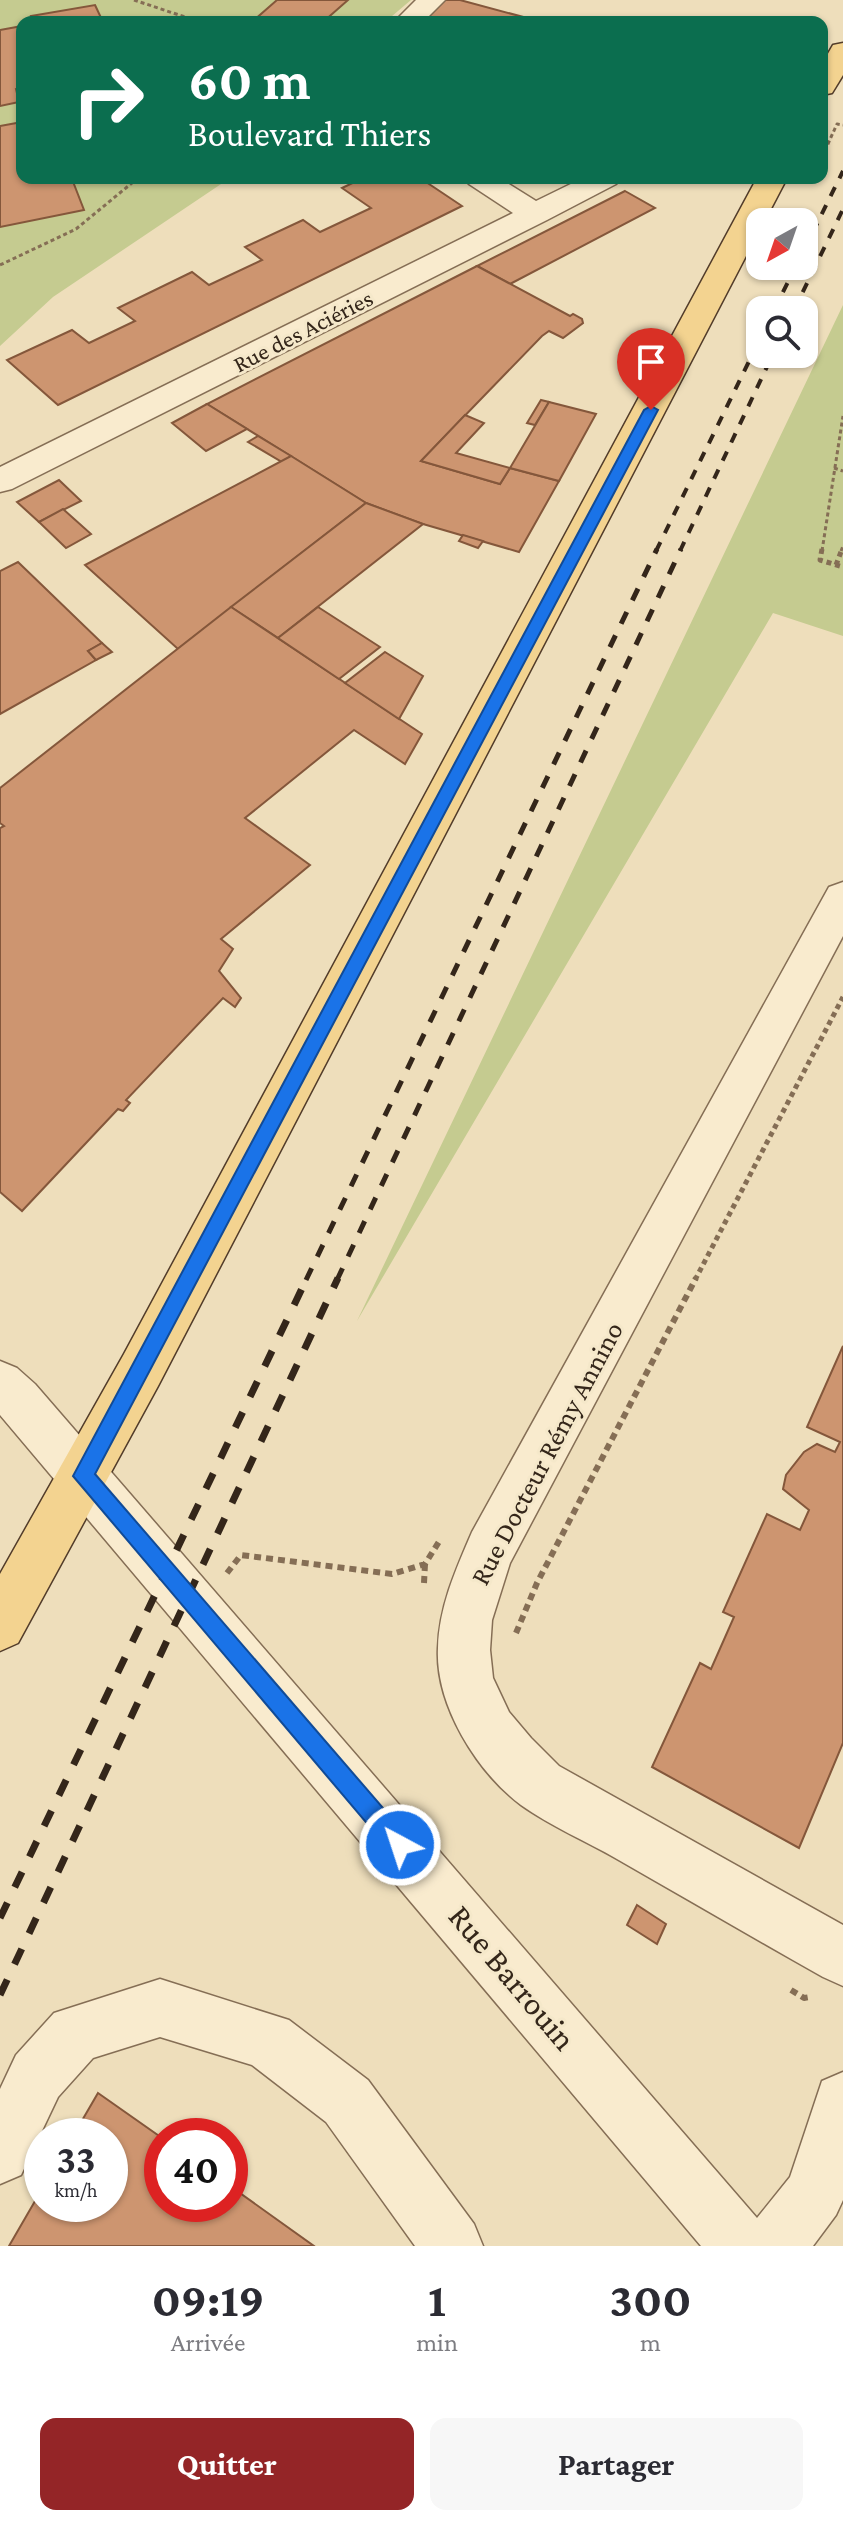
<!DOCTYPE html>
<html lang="fr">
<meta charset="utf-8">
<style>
:root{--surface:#fff;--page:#f7f7f7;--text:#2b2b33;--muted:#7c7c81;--accent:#942527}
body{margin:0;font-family:"Crimson Pro",serif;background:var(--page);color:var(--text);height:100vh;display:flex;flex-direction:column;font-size:30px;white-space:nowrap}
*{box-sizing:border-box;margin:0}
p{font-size:26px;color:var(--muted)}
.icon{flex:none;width:44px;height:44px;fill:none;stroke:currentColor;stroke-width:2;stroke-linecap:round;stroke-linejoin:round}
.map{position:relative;height:2246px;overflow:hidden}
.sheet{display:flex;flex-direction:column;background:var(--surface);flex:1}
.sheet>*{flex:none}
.banner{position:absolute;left:16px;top:16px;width:812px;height:168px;border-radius:16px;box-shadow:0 2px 6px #0004;background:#0b6e4f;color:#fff;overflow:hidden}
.needle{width:52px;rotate:220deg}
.controls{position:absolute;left:746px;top:208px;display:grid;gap:16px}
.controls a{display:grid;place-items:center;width:72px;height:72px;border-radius:16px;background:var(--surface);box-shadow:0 2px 6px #0004;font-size:40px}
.speed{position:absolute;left:24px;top:2118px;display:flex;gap:16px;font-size:40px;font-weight:700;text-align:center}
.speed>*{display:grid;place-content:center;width:104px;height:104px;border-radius:50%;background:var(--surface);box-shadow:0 2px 6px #0004;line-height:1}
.speed small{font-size:20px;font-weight:400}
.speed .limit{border:12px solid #d22;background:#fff;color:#111}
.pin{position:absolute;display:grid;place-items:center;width:68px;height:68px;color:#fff;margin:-82px -34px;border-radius:50% 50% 50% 0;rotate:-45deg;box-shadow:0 0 8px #0007}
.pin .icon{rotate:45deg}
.me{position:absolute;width:88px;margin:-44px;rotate:320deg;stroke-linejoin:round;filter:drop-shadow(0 0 6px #0008)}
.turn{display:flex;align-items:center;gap:28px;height:168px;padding:0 40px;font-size:36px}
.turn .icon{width:104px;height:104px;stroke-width:2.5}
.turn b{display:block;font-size:56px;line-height:68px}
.eta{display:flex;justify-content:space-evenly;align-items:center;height:136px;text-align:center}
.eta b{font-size:48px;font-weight:700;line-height:56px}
.primary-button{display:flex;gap:16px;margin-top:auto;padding:16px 40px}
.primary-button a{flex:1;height:92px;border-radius:16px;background:var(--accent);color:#fff;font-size:32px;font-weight:700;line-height:92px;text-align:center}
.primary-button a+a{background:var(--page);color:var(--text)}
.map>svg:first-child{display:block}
.green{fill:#c5cb90}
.building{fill:#cd9570;stroke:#84573b;stroke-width:2}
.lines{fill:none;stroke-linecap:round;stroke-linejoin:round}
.minor-casing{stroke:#856e55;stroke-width:3}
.major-casing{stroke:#523c2a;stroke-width:3}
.path-far2{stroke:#856e55;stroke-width:3;stroke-dasharray:4 3;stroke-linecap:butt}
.path-far1{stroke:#856e55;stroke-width:5;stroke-dasharray:5 4;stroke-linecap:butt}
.path{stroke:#856e55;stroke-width:6;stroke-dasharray:7 5;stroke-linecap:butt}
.minor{fill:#f9ebce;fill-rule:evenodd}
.major{fill:#f3d390;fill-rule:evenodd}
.rail-far2{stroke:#34261a;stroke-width:4;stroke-dasharray:10 10;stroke-linecap:butt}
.rail-far1{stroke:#34261a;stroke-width:5;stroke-dasharray:13 13;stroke-linecap:butt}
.rail{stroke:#34261a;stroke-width:7;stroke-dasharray:17 17;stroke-linecap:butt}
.route{fill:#1a73e8;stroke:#114b97;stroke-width:2}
.labels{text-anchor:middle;stroke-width:6;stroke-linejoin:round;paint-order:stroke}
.far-street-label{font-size:24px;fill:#34261a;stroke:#f5e8ca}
.street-label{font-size:28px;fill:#34261a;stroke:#f5e8ca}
.near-street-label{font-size:34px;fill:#34261a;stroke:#f5e8ca}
</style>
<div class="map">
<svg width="843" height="2246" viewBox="0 0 843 2246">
<rect width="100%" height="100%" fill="#eedebb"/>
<g class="green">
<polygon points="0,0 411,0 385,22 22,22 22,178 230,178 53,297 0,346"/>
<polygon points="843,305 843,636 773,613 357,1321"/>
</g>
<g class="building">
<polygon points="277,0 348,0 323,22 253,21"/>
<polygon points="445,0 460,0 542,22 423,22"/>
<polygon points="95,5 103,22 34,22 31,16"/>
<polygon points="22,26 22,88 16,89 19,102 0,106 0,30"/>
<polygon points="22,122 22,178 77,178 72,179 84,210 0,227 0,126"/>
<polygon points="363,178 420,178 462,206 58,405 7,360 72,330 89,343 135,321 118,308 192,272 209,285 262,260 245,247 303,220 320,232 371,208 342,188"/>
<polygon points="625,191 655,208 510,284 477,266"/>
<polygon points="477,266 570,316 573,314 582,319 583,323 563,338 549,331 542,336 421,461 500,484 510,468 559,481 519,552 423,524 366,503 207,404"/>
<polygon points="541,400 549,402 535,425 527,423"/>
<polygon points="549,402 596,414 559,481 510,468"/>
<polygon points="207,404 247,429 206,451 172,423"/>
<polygon points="465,415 484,423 456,453 510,468 500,484 421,461"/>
<polygon points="258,436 291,456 282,462 248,442"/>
<polygon points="291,456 366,503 178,649 85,565"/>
<polygon points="59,480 81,501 39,522 17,502"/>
<polygon points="366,503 423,524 278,638 231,607"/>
<polygon points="63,509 91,534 66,548 39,522"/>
<polygon points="463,535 483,541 478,548 459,541"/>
<polygon points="18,562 102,643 88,651 96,660 0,714 0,571"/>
<polygon points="231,607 422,734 405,764 354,730 245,818 310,865 221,939 233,949 219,971 241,998 235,1007 223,998 126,1100 130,1103 123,1111 118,1109 22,1211 0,1192 0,828 4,826 0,823 0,788"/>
<polygon points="318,607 380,647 339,679 278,638"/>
<polygon points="102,643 112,652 96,660 88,651"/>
<polygon points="385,652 423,676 399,719 345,683"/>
<polygon points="843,1346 843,1743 799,1848 652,1767 700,1663 711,1669 734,1617 723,1612 767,1514 800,1530 809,1510 783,1489 786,1475 804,1452 817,1444 835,1452 840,1442 807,1427"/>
<polygon points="637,1905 666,1924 657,1944 627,1925"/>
<polygon points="98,2093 162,2138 162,2204 230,2204 230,2186 314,2246 9,2246 42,2189 42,2204 110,2204 110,2136 73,2136"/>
</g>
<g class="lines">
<defs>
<g id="minor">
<polygon points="416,0 445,0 423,22 394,22"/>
<polygon points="464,178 499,178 536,201 583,178 621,178 616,184 547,220 12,489 0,492 0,467 513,213 469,184"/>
<path d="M843,882v54l-333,627 -18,57 -2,30 3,28 16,34 22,26 28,28 284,159v61l-20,-9c-69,-39 -138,-79 -206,-118 -31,-18 -67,-33 -96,-54 -44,-33 -86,-100 -83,-157 1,-41 18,-79 34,-116l357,-645z"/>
<polygon points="0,1361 17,1368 35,1384 757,2218 790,2177 822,2081 843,2072 843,2200 836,2215 813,2246 701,2246 0,1415"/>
<polygon points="160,1979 289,2020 368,2080 474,2224 483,2246 415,2246 326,2122 252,2065 160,2037 93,2058 58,2097 21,2175 0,2184 0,2089 16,2055 54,2013"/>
</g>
<g id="major">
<polygon points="843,43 843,75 832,93 822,95 822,64 833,45"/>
<polygon points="757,178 787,178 764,222 760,222 760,229 158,1386 18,1643 0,1651 0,1574 124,1354"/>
</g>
</defs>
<use href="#minor" class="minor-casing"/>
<use href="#major" class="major-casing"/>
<g class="path-far2">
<polyline points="134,0 200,22"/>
<polyline points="822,157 837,124 843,125"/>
<polyline points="0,265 76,229 138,178"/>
<polyline points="834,468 843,471"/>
<polyline points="822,551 843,416"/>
<polyline points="841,551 843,546"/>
</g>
<g class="path-far1">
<polyline points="822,549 820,560 843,567"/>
<polyline points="836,565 842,549"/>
<polyline points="695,1280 843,997"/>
</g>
<g class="path">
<polyline points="227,1573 241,1555 392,1574 425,1564 440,1540"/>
<polyline points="424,1583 425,1564"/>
<polyline points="516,1633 537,1583 696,1278"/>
<polyline points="791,1990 804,1998 810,1997"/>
</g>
<use href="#minor" class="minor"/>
<use href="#major" class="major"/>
<g class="rail-far2">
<polyline points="804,250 843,171"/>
<polyline points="774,310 796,266"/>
<polyline points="794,310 843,209"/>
<polyline points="656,551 760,339"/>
<polyline points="680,551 773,354"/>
</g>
<g class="rail-far1">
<polyline points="306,1280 657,549"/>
<polyline points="337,1280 681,549"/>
</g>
<g class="rail">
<polyline points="0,1918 307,1278"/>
<polyline points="0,1995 338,1278"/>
</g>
</g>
<polygon class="route" points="651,406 658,410 95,1474 408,1837 412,1845 408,1853 400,1856 392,1853 73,1476 644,410"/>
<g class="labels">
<g class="far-street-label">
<text transform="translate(303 331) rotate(-27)" y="8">Rue des Aciéries</text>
</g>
<g class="street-label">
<text transform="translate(546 1453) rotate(-62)" y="10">Rue Docteur Rémy Annino</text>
</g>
<g class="near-street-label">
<text transform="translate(513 1977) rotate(50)" y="12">Rue Barrouin</text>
</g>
</g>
</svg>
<div class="controls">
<a><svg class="needle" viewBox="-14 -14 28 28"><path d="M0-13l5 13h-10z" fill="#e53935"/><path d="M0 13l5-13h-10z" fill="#7c7c81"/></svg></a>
<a><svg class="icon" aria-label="search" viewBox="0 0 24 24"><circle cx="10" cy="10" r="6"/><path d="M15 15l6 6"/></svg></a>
</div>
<div class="speed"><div>33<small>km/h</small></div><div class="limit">40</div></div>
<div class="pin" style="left:651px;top:410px;background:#d93025"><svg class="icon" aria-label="arrive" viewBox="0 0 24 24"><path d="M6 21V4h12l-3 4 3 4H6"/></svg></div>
<svg class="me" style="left:400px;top:1845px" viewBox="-20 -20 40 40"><circle r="17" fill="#1a73e8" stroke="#fff" stroke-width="3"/><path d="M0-11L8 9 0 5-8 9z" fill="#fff"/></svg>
<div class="banner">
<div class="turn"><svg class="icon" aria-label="right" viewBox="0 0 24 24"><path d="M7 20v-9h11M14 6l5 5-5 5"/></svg><div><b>60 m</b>Boulevard Thiers</div></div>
</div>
</div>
<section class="sheet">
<div class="eta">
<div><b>09:19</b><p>Arrivée</p></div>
<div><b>1</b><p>min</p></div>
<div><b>300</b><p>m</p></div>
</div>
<div class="primary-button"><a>Quitter</a><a>Partager</a></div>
</section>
